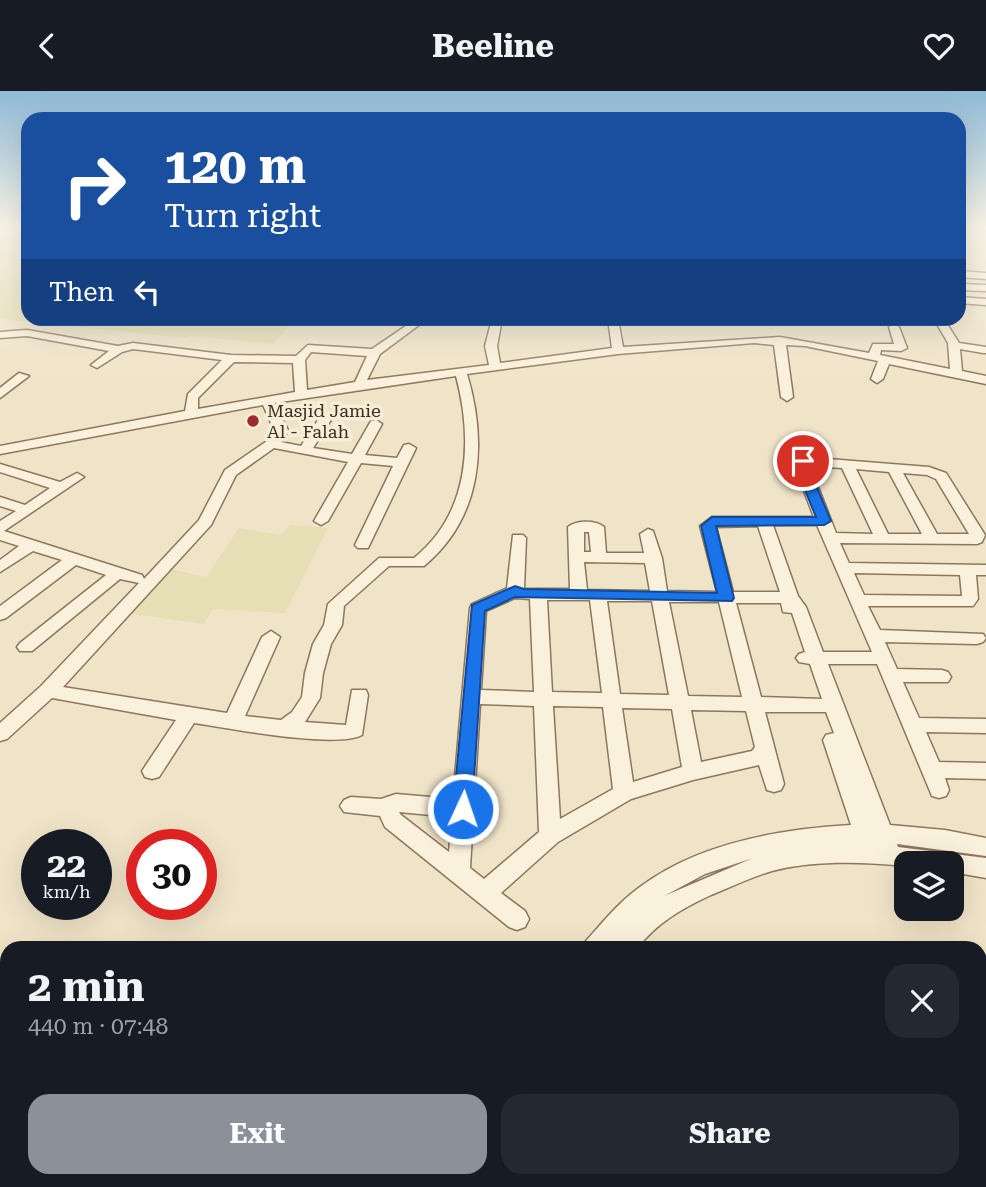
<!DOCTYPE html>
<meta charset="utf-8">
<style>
:root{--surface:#171b24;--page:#242831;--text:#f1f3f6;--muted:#9ea1a6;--accent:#8c9099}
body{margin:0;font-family:"Roboto Serif",serif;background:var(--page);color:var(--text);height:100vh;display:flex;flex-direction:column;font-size:26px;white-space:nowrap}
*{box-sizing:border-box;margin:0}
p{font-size:23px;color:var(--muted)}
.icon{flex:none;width:38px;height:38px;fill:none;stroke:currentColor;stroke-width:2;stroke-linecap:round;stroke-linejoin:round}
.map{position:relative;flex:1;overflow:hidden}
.side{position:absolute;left:0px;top:850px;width:987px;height:247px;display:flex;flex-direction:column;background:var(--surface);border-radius:21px 21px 0 0;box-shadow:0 7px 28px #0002}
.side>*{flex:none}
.guide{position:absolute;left:21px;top:21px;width:945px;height:214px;border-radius:21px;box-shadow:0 7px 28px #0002;background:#1a4fa0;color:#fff;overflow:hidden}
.tools{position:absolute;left:894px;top:760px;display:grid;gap:14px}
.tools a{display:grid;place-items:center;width:70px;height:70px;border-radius:14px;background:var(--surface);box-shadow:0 7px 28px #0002;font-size:35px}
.speed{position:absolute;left:21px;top:738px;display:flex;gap:14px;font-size:35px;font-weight:700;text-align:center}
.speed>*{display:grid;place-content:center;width:91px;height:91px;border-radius:50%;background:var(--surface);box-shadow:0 7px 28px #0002;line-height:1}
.speed small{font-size:18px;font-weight:400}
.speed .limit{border:10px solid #d22;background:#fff;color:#111}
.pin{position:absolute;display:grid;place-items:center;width:60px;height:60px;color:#fff;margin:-30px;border:4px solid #fff;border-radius:50%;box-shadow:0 2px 7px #0007}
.me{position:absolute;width:77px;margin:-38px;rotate:3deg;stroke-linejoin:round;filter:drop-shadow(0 0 5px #0008)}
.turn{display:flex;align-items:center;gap:24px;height:147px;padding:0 28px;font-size:32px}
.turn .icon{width:91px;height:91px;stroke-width:2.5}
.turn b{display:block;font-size:49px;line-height:60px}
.then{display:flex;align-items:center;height:66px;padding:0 28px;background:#0003;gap:14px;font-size:26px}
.round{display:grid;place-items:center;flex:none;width:74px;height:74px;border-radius:21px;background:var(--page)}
.head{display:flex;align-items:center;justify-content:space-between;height:119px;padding:0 28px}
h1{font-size:42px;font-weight:700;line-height:52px}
.action{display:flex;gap:14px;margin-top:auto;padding:14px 28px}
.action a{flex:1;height:80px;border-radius:21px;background:var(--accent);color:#fff;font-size:28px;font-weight:700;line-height:80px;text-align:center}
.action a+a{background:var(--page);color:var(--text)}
header{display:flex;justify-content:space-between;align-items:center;height:91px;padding:0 28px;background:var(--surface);font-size:32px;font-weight:700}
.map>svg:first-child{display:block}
.farmland{fill:#e6deb5}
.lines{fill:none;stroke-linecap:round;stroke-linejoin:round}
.minor-casing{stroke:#8d765c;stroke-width:3}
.minor{fill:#faf1dc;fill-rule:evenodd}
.route{fill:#1a73e8;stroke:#114b97;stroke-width:2}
.poi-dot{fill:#9e2a2b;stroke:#f7eed8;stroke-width:2.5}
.labels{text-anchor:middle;stroke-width:7;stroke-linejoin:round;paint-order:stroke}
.far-poi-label{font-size:18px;fill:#3d2e20;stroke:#f7eed8;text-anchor:start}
</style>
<header><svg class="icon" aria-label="back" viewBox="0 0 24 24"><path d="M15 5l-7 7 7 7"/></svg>Beeline<svg class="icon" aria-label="heart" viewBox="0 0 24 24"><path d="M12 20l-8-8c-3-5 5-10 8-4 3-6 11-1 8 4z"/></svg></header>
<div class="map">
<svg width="986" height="1096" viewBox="0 0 986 1096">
<rect width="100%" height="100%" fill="#f0e4c8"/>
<g class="farmland">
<polygon points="0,137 28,137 28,228 296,228 273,253 191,245 185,247 0,228"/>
<polygon points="290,434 328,437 285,522 213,518 204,533 125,522 166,477 206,486 239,437 281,444"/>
</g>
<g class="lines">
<defs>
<g id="minor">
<polygon points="959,180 986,182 986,188 959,186"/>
<polygon points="959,193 986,194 986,200 959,199"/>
<polygon points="959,206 986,208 986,214 959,212"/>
<path d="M416,228h11l-47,35 -13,26 122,-15 -4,-19 7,-27h10l-5,27 3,17 112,-15 -4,-29h10l5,28 157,-10 89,16 4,-9h21l-5,-17 5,-3 5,3 8,21 -6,3 -20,-1 -1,5 70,14 -2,-26 -14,-24h10l15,24 27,4v6h-3l-23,-4 2,22 24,5v8l-97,-20 -6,15 -6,4 -6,-4 7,-18 -73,-15 -19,-1 7,52 -6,4 -6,-4 -7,-52 -20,-2 -136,11 -151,20c21,70 15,144 -43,192h-35l-45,40 -2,19 -11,19 -8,29 -3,25 -15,24 41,3 6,-35h14l2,5 -6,40c-27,14 -134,-7 -168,-12l-35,54 -7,2 -7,-2 -3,-6 34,-51 -124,-22 -45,41 -7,2v-18l41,-37 98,-103 -19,-4 -88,72h-12l-3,-4 3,-4 86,-68 -30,-10 -70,53 -6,2v-14l62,-46 -29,-9 -33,21v-12l19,-14 -19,-6v-19l16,-10 -16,-5v-9l25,8 25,-17 -50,-16v-8l60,18 17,-9 7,4 -80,54 138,44 2,4 55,-59 26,-50 42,-29 8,-9 -12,-27 -263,49v-8l185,-35 3,-17 34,-34 -89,-11 -11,3 -25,16 -6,-3 18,-14 -82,-15 -27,2v-6l27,-2 91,16 15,-3 98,12 65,1 12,-11 64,4zM311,261l56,4 -12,26 -48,8 -2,-30zM234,271l59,1 2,29 -97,17v-11zM456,285c17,64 14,137 -42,182h-35l-51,46 -4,21 -11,19 -8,29 -3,24 -10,15 -11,8 -36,-4 35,-79 -9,-6 -9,6 -35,76 -164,-26 148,-162 25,-50 38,-27 74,14 -34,59 7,4 7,-4 33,-58 32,3 -38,79 3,3h10l48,-100 -7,-4 -5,1 -7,13 -32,-3 17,-31 -6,-4 -5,1 -19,33 -39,-6 18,-28 -6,-4 -5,1 -19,29 -20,-4 8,-10 -15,-29z"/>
<polygon points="19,282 29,285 0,307 0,297"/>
<path d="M803,366l126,10 17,6 39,62 -3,7 -5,2 -137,-1 9,20 137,2v10h-10l2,24 -5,7h-105l12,24 103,4 3,4 -3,4 -6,2 -92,-2 12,27 45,1 6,2 3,5 -3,5h-45l16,36 67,1v14l-60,-1 13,30 47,1v16l-41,-1 4,12 -3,6 -7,2 -7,-2 -55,-132h-49l62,161 55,5 41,8v18l-89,-12 1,3 88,11v20l-34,-6v-9h-46v3c-44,-4 -91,-6 -134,5 -21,6 -41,16 -61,24 -28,13 -55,28 -74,54h-54l3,-8c17,-19 33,-39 54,-54 58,-44 140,-58 211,-62l-28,-85 3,-5 8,-2 -8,-21h-61l19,72 -3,6 -7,2 -7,-2 -8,-25 -66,15 -62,19 -73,43 -57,51 24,18 4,8 -4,8 -8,3 -8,-3 -124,-100 -5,-11 -36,-4 -4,-6 4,-6 7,-3 30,2 15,-5 57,5 17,-191 2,-4 35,-16 6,-53h10l3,3 -2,51h46l-2,-62c8,-7 28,-7 36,0l2,26h38l-4,-19 8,-5 5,2 9,27 5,33 50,1 -17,-66 12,-9h102l-17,-44 -1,-12zM810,375l32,2 31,66 -37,-1zM856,378l33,3 33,62h-34zM903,382l24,2 9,4 33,55h-32zM773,434h44l55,127h-49l-17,-45 -8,-11zM758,435l22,66h-47l-17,-65zM584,441h5l2,20h-7zM584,471l61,1 5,28 -63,-1zM854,482l106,2 2,21 -98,-1zM515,507l15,1 4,93 -53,-2 5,-79zM547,509h43l12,93 -50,-1zM607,510h45l17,94 -49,-1zM669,511h50l23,95 -54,-1zM736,512h45l2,9 9,1 13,39 -6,2 -3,4 3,4 11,2 12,35 -61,-2zM480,613l54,2 5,126 -55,47 -14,-11zM553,615l50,1 10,82 -53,30zM622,617l50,1 10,58 -49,15zM691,619l55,1 9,36 -3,4 -51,11zM399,721l53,5 -3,35 -48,-37zM753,767l-89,38 41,-22z"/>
<polygon points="422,1090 452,1090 450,1096 419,1096"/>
<polygon points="463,1090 492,1090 490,1096 460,1096"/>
</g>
</defs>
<use href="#minor" class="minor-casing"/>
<use href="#minor" class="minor"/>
</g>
<linearGradient id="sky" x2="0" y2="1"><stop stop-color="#8fbad6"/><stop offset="0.47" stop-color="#f8f3e6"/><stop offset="1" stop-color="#f8f3e6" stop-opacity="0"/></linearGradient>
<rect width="986" height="290" fill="url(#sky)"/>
<polygon class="route" points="803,366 809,370 811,382 831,430 824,434 716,435 734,507 732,510 515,506 485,520 472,718 469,723 463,726 456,723 453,718 472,514 515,495 524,498 717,502 701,435 712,426 816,426 798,382 797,370"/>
<circle class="poi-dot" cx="253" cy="330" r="7"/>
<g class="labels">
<g class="far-poi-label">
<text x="267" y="326">Masjid Jamie<tspan x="267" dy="21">Al - Falah</tspan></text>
</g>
</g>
</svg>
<div class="tools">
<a><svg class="icon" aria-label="layers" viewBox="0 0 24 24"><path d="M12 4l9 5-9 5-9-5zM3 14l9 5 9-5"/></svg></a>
</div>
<div class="speed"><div>22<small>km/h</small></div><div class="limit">30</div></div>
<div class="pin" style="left:803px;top:370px;background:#d93025"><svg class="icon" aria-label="arrive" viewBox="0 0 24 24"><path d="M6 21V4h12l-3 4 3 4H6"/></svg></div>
<svg class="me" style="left:463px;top:718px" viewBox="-20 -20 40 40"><circle r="17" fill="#1a73e8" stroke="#fff" stroke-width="3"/><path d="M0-11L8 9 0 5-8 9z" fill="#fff"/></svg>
<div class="guide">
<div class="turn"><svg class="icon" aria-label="right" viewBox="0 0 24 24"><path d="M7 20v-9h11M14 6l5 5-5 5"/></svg><div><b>120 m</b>Turn right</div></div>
<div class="then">Then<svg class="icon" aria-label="left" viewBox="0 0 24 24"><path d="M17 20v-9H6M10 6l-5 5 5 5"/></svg></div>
</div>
<section class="side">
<div class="head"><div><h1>2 min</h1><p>440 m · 07:48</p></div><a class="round"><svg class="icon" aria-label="close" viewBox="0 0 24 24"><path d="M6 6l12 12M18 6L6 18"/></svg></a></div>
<div class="action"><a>Exit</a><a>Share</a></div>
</section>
</div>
